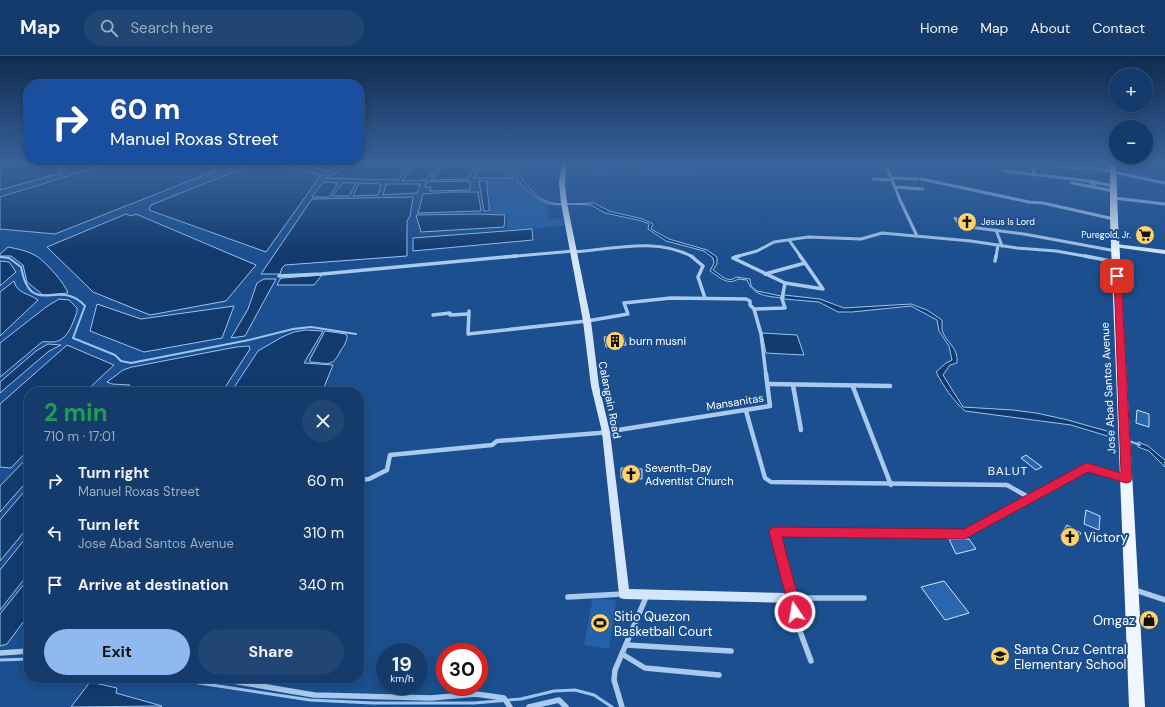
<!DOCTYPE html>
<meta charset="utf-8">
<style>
:root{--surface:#143b6b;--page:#214673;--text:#f1f3f6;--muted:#9dadc1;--line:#33557e;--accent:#90b9f0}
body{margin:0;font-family:"DM Sans",sans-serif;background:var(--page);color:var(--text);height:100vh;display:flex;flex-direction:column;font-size:15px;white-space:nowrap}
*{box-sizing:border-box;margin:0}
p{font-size:13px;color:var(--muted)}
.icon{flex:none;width:22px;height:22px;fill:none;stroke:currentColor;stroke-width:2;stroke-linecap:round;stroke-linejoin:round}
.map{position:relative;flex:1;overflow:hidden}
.drawer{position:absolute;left:24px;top:331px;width:340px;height:296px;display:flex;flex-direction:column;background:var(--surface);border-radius:16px;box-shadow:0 2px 10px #0003,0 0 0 1px var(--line)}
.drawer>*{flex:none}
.top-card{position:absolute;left:24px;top:24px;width:340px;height:84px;border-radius:16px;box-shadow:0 2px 10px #0003,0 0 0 1px var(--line);background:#1a4fa0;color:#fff;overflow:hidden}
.buttons{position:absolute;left:1109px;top:12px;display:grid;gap:8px}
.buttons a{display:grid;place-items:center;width:44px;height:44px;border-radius:50%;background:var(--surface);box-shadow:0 2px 10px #0003,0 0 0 1px var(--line);font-size:20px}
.speed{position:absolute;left:376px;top:587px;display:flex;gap:8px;font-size:20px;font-weight:700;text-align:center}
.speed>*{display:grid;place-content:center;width:52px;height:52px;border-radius:50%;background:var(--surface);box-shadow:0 2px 10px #0003,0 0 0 1px var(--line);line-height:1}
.speed small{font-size:10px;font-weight:400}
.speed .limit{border:6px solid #d22;background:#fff;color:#111}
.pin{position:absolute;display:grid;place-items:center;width:34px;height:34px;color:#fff;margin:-17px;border-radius:8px;box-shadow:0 2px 6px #0006}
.me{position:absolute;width:44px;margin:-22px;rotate:348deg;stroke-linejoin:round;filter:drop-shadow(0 0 3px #0008)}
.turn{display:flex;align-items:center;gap:14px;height:84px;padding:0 20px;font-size:18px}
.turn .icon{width:52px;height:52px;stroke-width:2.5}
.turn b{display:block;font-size:28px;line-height:34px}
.round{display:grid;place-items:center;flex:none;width:42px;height:42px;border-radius:21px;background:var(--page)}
.overview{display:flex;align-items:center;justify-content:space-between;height:68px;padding:0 20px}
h1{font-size:24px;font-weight:700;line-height:30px;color:#1e9e55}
.cta{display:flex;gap:8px;margin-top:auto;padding:8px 20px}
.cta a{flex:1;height:46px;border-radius:24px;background:var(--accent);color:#111;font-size:16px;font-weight:700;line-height:46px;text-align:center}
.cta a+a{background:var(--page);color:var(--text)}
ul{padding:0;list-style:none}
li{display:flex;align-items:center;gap:12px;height:52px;padding:0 20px}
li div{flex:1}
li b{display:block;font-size:15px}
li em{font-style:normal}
header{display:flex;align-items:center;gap:24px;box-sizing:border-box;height:56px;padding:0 20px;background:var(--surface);border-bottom:1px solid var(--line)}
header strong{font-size:19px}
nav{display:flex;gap:22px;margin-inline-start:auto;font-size:14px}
.search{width:280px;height:36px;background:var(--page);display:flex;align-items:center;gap:10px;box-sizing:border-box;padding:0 14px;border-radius:22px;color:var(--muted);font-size:15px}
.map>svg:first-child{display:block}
.green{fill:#2461a8}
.water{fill:#123a6d;stroke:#9cc4f0}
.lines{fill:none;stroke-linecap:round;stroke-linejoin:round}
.stream-far2{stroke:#9cc4f0;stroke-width:1.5}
.stream-far1{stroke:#9cc4f0;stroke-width:2}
.stream{stroke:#9cc4f0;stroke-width:3}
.building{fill:#2a66ad;stroke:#cfe3fa}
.street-far3{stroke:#a9c9ee;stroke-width:3}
.street-far2{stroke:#a9c9ee;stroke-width:3.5}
.street-far1{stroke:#a9c9ee;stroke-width:4.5}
.street{stroke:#a9c9ee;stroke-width:5.5}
.secondary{fill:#d6e6fa;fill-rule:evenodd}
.primary{fill:#f0f6ff;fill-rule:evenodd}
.route{fill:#e11d48;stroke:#92132f}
.labels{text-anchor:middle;stroke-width:4;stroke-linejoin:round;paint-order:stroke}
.far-poi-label{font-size:9px;fill:#fff;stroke:#1b4f8f;text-anchor:start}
.poi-label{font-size:11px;fill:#fff;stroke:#1b4f8f;text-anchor:start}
.street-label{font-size:11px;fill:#fff;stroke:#1b4f8f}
.neighbourhood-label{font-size:12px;letter-spacing:1px;fill:#fff;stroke:#1b4f8f}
.near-poi-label{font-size:13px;fill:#fff;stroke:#1b4f8f;text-anchor:start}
</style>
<header>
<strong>Map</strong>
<div class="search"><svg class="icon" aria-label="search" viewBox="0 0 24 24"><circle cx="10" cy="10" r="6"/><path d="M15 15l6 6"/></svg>Search here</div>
<nav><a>Home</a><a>Map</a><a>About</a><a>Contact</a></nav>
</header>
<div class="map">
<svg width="1165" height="651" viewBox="0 0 1165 651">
<rect width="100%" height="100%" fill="#1b4f8f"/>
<g class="green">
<polygon points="577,107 700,107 699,120 639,119 638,112 612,113 613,120 587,120 588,113 578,113"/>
<path d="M517,123l14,16 16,9 1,15h19l1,6 -36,4h-24l-1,-15h-18c4,-12 -3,-22 0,-34z"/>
<polygon points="593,541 616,545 609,593 584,589"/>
</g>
<g class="water">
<polygon points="11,107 54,107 61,117 0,134 0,111"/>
<polygon points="110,107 202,107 217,114 55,178 0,173 0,141"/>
<polygon points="256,107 270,107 321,119 266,196 149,154 151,149"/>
<polygon points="291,107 344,107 329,115"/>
<polygon points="353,107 410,107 398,124 326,122"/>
<polygon points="416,107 440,107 426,124 402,125"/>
<polygon points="445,107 477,107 467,123 431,124"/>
<path d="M500,107h6v2c4,3 10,6 13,10 14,18 21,29 46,29 -21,4 -35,-10 -48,-25l-1,-3z"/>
<polygon points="479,112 500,112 513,122 474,122"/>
<polygon points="470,125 470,134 430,135 431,131 425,131 426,126"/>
<path d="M479,125h9c-3,9 2,20 1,30h-5z"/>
<polygon points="323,126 338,127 329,141 312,141"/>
<polygon points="343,127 356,127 349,140 332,140"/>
<polygon points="359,127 381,128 378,139 353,140"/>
<polygon points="386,128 420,128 417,137 383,139"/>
<polygon points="452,136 478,136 481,155 418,157 423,138"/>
<polygon points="413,141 410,160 407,165 407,200 285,209 282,212 280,218 261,218 312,143"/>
<path d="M594,147l15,8 34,8 10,5 -2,5 18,10 38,11 10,7v7l-4,6c8,5 15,14 23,7l14,2 1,7 6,5 24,5v2c-14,-2 -28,-2 -34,-18l-9,-1c-10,7 -19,-2 -28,-8l4,-8 -1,-5 -9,-7 -38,-10 -18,-12 1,-5 -7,-3 -37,-8 -14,-8 -25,-1z"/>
<polygon points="126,158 131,160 136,158 256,209 226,245 150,259 93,236 47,191"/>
<polygon points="477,158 505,159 504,171 421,176 416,159"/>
<polygon points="532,173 533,184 413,195 413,182"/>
<path d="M8,191c10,2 21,4 30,10 9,7 26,25 30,36l-25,2 -16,-13 -4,-17 -12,-9h-11v-2z"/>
<polygon points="0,205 9,206 16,216 0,230"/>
<polygon points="322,219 314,229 277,229 280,223 283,222"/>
<polygon points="264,223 276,223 245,280 231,282 248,253 257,227"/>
<path d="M14,225c3,13 15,12 24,19l-38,36v-44z"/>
<path d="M784,239l36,4 24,9 67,-4 16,6 15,10c0,3 0,7 0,10 3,12 17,17 15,33l-7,2 -7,10 20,32 50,3 23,3 28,6 50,14v5l-43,-13 -106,-14c-13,-12 -21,-24 -29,-39l10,-9 6,-3 -3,-14 -10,-15 -2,-11 -26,-14 -59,6h-14l-19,-10 -35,-3z"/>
<path d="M59,243l10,1 8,8v4c-4,10 -8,25 -19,29 -5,2 -11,0 -16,1l-42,35v-34l46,-36z"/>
<polygon points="97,248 141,263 234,250 222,282 144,296 90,275"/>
<polygon points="305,274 323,275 304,307 333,309 322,336 231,336 258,295 282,281 294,276"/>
<path d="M325,275l21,3 1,2c0,5 -3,10 -6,14 -9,18 -12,13 -31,12v-3z"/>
<polygon points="762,277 797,279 804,299 766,297"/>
<polygon points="48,288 61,289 49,295 0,337 0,326 36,295"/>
<polygon points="67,289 114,309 85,336 29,336 29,393 11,412 0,411 0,348"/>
<polygon points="249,290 250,293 222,336 125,336 130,329 112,328 107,326 123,314 132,311 236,291"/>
<polygon points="1138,386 1148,390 1165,404 1165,411 1149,395 1138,391"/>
<polygon points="29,400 29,423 0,456 0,430"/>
<polygon points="29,430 29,470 0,505 0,464"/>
<polygon points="29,478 29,517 0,554 0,514"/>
<polygon points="29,522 29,558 7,588 0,590 0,558"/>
<polygon points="90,626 117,632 116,637 162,650 71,651"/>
</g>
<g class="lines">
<polyline class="stream-far2" points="0,201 3,201"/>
<g class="stream-far1">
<path d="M0,201l9,1 12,9c10,53 38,10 64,39l-12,32 42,17 6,6 10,2 118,-23 44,-11 18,-2 45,7"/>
<polyline points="1129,385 1140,389"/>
</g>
<g class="stream">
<polyline points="0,604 29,603"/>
<polyline points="166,622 310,644 373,647 474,647 521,643 554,635 575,634 594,639 612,651"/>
</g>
</g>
<g class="building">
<polygon points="623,279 626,289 606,291 604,281"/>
<polygon points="1137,354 1149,358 1149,371 1136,367"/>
<polygon points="1026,399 1042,411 1036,414 1021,402"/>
<polygon points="621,412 642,413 642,423 621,422"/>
<polygon points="1086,454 1100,460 1099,474 1084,468"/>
<polygon points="1067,469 1081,477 1072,490 1062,484 1064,482 1060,480"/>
<polygon points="949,483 969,483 976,493 956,498"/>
<polygon points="944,525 969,557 945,564 921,531"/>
</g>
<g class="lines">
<g class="street-far3">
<polyline points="1032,107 1034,118"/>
<polyline points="1036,107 1084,113"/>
<polyline points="1071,107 1165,127"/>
<polyline points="887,111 900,144 917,180"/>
<polyline points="1003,115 1089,125 1096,131"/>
<polyline points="891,122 918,123"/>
<polyline points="873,123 892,124"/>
<polyline points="921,123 1029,146 1043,147 1114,163"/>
<polyline points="1089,125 1114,130"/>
<polyline points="1072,127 1114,135"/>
<polyline points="895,131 923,133"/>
<polyline points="1114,142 1165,148"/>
<polyline points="955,162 961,170 1024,178 1116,195"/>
<polyline points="996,174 1002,190"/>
<polyline points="789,184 801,201"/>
<path d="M574,196c39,-3 83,-15 119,5"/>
<polyline points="505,201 574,195"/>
<polyline points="735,201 757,195 774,186 808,181 861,183 882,177 971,185 1017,192 1056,195 1090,201"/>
<polyline points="996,201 998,189"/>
</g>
<g class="street-far2">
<polyline points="691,200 703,210 698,221 705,242"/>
<polyline points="1085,200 1116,206"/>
<polyline points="995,205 996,200"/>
<polyline points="765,218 805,207 800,200"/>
<polyline points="279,220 322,218 516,200"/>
<polyline points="785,227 823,233 805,207"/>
<polyline points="754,253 761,278 766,319"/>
<polyline points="469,255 468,278 587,265 628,258 624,247 671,242 746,243 750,245 750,249 754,253 785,252 782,243 785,227 733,202 739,200"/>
<polyline points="433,259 450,257 450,259 468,258"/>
</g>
<g class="street-far1">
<polyline points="768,328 890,330"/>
<polyline points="793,329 801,374"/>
<polyline points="853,331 891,429"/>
<polyline points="746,355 765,422 771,426 1007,429 1030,442"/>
<polyline points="359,424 369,423 387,414 390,399 492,389 497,385 599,377 770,350 766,318"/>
</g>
<g class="street">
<polyline points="1135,534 1165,544"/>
<polyline points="568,541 623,538"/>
<polyline points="626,589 731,595"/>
<polyline points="0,597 29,595"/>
<polyline points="622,598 645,612 719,619"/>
<polyline points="811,605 798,570 793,542 864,542"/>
<polyline points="215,622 314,639 431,642 476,638 504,642 510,651"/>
<polyline points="529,651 559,644 566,651"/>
<polyline points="622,651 614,624 615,614 647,539"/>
</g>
<g class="secondary">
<polygon points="562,107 567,107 565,127 567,147 591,265 599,330 610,376 629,533 786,537 770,476 771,473 775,472 964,474 1087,407 1129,420 1131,423 1129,426 1126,427 1088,415 965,482 781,480 798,542 797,546 793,547 624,543 620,542 619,538 602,376 591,330 583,265 561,147 559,127"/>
<polygon points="1116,188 1165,194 1165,198 1114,191 1113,190"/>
</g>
<polygon class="primary" points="1110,107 1116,107 1118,164 1145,651 1129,651 1110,164"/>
</g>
<linearGradient id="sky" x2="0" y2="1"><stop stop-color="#0f2b4f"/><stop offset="0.54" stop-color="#39639b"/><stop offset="1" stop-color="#39639b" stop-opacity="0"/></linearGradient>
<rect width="1165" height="199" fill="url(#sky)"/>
<polygon class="route" points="1117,218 1121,220 1132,423 1130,426 1126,427 1088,416 965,483 782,481 802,556 800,560 795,562 791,560 769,476 771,472 775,471 964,473 1084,408 1087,407 1121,417 1114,220"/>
<defs>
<symbol id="church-disc" viewBox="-11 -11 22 22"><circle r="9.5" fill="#ffd166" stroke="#1b4f8f"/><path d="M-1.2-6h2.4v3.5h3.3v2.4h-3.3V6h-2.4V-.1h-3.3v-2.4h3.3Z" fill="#111"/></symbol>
<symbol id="supermarket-disc" viewBox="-11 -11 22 22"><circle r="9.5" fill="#ffd166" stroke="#1b4f8f"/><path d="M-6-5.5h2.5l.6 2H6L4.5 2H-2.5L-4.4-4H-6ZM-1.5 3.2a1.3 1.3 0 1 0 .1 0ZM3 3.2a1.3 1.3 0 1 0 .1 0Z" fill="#111"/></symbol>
<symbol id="building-disc" viewBox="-11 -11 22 22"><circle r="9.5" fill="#ffd166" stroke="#1b4f8f"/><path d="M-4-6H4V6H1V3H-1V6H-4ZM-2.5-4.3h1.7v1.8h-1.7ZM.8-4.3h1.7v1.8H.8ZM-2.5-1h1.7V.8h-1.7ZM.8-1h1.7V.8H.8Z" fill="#111"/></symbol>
<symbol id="shop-disc" viewBox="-11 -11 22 22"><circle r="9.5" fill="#ffd166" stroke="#1b4f8f"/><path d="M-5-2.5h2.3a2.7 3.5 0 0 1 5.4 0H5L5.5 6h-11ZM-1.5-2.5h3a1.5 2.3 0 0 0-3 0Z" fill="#111"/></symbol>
<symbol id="stadium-disc" viewBox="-11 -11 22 22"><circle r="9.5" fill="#ffd166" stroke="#1b4f8f"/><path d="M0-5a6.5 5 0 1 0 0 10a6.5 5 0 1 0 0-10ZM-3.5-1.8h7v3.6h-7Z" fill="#111"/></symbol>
<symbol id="school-disc" viewBox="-11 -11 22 22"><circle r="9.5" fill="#ffd166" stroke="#1b4f8f"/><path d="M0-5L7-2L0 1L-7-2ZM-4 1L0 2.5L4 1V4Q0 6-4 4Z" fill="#111"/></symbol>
</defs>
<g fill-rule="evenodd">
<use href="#church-disc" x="956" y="155" width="22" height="22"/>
<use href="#supermarket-disc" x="1134" y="168" width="22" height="22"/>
<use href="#building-disc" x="604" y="274" width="22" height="22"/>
<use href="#church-disc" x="620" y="407" width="22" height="22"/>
<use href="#church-disc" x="1059" y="470" width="22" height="22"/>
<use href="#shop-disc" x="1138" y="553" width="22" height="22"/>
<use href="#stadium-disc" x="589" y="556" width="22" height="22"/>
<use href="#school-disc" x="989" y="589" width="22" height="22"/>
</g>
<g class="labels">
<g class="far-poi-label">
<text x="981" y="169">Jesus Is Lord</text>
<text x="1131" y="182" text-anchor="end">Puregold, Jr.</text>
</g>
<g class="poi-label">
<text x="629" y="289">burn musni</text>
<text x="645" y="416">Seventh-Day<tspan x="645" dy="13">Adventist Church</tspan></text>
</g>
<g class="street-label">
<text transform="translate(1108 332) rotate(-93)" y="4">Jose Abad Santos Avenue</text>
<text transform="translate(610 344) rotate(79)" y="4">Calangain Road</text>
<text transform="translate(735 346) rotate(-9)" y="4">Mansanitas</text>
</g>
<g class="neighbourhood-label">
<text x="1008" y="419">BALUT</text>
</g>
<g class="near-poi-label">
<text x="1084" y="486">Victory</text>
<text x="614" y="565">Sitio Quezon<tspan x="614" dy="15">Basketball Court</tspan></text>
<text x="1135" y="569" text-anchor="end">Omgaz</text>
<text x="1014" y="598">Santa Cruz Central<tspan x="1014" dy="15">Elementary School</tspan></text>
</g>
</g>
</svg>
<div class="buttons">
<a>+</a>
<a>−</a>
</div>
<div class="speed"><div>19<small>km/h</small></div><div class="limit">30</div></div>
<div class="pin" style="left:1117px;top:220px;background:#d93025"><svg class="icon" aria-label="arrive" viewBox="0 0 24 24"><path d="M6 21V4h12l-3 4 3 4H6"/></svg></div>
<svg class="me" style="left:795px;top:556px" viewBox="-20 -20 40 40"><circle r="17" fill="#e11d48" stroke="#fff" stroke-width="3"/><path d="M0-11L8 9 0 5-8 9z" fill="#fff"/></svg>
<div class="top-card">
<div class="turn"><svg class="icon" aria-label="right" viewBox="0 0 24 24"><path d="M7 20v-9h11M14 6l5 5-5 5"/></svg><div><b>60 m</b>Manuel Roxas Street</div></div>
</div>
<section class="drawer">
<div class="overview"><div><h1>2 min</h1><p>710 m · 17:01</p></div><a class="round"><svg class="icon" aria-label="close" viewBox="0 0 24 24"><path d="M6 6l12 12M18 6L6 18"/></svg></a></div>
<ul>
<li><svg class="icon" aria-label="right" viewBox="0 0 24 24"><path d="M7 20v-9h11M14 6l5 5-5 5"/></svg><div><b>Turn right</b><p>Manuel Roxas Street</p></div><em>60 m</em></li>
<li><svg class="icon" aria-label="left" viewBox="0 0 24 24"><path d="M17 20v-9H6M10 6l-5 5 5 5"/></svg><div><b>Turn left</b><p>Jose Abad Santos Avenue</p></div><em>310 m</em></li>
<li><svg class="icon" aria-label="arrive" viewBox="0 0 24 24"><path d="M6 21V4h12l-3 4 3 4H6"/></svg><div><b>Arrive at destination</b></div><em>340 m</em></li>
</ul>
<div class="cta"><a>Exit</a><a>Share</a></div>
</section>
</div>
